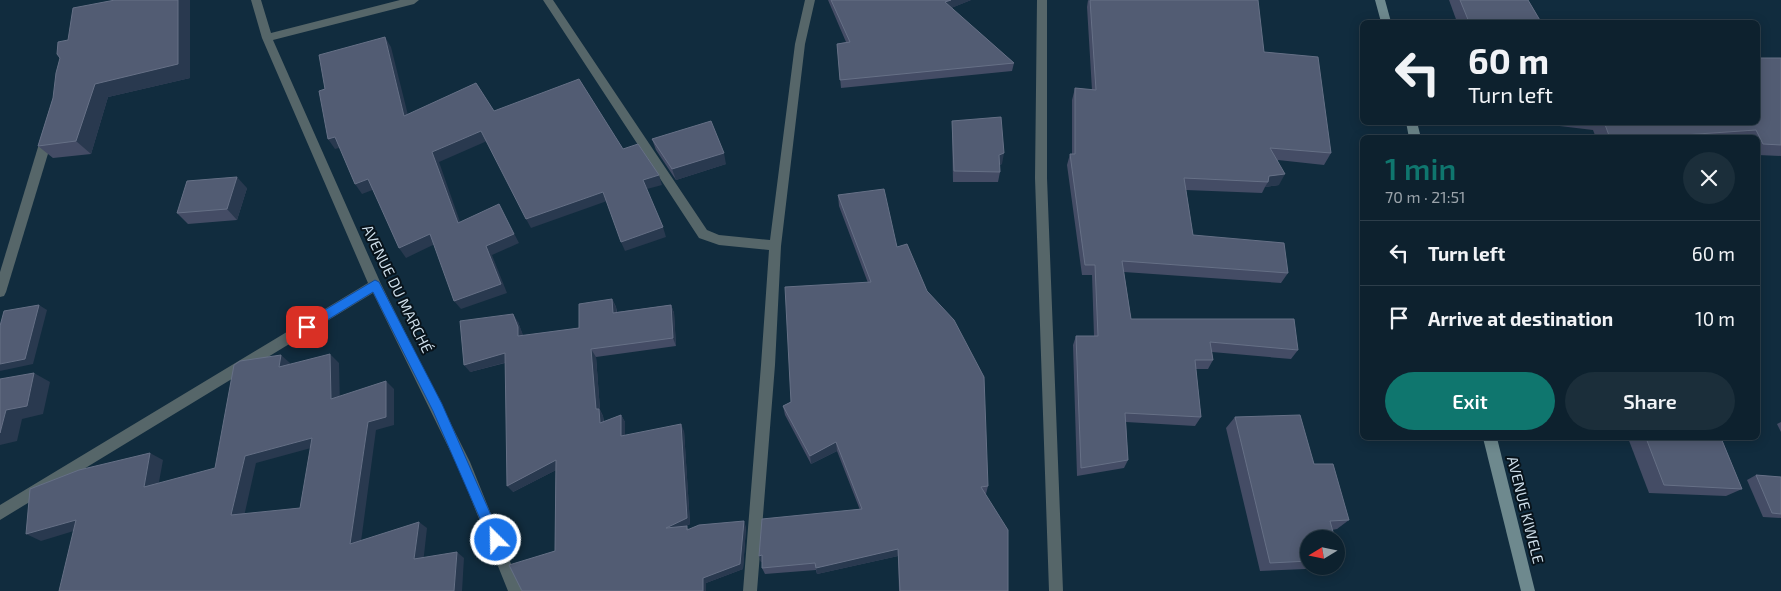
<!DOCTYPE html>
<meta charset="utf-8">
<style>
:root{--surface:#0d212e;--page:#1b2e3a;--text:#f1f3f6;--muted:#9aa3aa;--line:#2d3e4a;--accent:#0f766e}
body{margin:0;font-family:"Exo 2",sans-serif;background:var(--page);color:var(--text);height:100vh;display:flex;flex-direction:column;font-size:19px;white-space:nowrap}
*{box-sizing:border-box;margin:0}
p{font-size:16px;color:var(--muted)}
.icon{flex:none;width:28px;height:28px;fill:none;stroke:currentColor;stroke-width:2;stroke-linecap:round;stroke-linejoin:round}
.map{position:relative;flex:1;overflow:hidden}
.panel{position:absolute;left:1360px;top:135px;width:400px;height:305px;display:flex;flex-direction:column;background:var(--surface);border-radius:8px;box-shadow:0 2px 12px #0003,0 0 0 1px var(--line)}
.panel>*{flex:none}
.banner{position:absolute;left:1360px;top:20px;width:400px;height:105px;border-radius:8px;box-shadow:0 2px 12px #0003,0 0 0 1px var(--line);background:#0d212e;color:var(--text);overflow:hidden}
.needle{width:32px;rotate:260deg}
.controls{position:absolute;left:1300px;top:530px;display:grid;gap:10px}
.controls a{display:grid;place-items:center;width:45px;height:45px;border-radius:50%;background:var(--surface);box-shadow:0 2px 12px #0003,0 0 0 1px var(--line);font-size:25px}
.pin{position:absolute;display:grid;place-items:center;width:42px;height:42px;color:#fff;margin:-21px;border-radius:10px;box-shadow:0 2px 8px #0006}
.me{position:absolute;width:55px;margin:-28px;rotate:337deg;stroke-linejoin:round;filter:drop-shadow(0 0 4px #0008)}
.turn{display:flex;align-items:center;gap:18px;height:105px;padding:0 25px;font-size:22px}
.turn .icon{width:65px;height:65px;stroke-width:2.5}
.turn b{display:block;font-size:35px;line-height:42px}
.round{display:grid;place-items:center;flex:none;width:52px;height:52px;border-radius:26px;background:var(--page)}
.summary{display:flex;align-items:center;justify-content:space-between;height:85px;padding:0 25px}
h1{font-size:30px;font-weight:600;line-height:38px;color:var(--accent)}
.button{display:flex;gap:10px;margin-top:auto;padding:10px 25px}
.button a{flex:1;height:58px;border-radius:30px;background:var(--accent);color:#fff;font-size:20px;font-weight:600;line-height:58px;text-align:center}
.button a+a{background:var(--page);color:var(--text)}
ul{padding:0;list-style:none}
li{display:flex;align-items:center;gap:15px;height:65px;padding:0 25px;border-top:1px solid var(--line)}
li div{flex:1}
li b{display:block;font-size:19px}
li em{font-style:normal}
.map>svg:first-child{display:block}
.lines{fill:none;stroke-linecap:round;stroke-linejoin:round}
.street{fill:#566669;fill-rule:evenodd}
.secondary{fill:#6e898e;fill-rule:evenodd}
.wall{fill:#444c65}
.shaded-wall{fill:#29394f}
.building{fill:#525c73;stroke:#667086;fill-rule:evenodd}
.route{fill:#1a73e8;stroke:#114b97}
.labels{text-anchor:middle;stroke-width:4;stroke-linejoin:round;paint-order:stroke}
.street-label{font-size:15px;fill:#cfdfeb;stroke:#08131b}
</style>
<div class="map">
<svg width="1781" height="591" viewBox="0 0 1781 591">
<rect width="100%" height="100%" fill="#112c3e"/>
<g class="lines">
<g class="street">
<polygon points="251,0 261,0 271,33 400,0 419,0 414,4 273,40 381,284 470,462 522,591 508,591 459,469 373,293 0,520 0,505 368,283 262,38"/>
<polygon points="543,0 553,0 707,230 719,235 770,240 795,44 805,0 815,0 805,44 781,246 775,365 757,591 743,591 761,365 769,250 719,245 699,238"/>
<polygon points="1037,0 1047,0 1047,178 1063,591 1049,591 1035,178"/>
<polygon points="48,130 54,134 6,292 4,296 0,297 0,272 42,134"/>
</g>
<g class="secondary">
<polygon points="1375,0 1385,0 1391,22 1381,22"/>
<polygon points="1406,122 1417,122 1421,138 1409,138"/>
<polygon points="1483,438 1497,438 1535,591 1521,591"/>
</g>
</g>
<g class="wall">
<polygon points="115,0 190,0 190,78 108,97 91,154 53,158 38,146 53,98 68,40"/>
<polygon points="828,0 971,0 951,8 1014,63 1012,71 841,88 837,44 846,42"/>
<polygon points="1088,0 1264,52 1331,153 1324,165 1278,160 1279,185 1265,187 1262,193 1186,190 1193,235 1288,273 1281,283 1124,272 1131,319 1298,350 1291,359 1212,352 1213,360 1208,369 1196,369 1201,417 1195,426 1126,422 1128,460 1124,468 1077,476 1073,345 1076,336 1094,336 1092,275 1082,275 1067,165 1070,154 1072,154 1072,100 1075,88 1092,90 1087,7"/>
<polygon points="1449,0 1528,0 1541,22 1457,22"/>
<polygon points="1781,58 1781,156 1758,155 1758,138 1596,138 1593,130 1526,122 1758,122"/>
<polygon points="952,121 1002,164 999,165 1000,172 998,182 953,182 952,132"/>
<polygon points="652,139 726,164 676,180 656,150"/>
<polygon points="247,188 237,220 188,224 177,213"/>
<polygon points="838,195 897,247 988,486 986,494 985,494 1008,591 899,591 898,556 817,574 816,570 765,574 762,568 762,562 761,562 759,556 860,510 837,451 811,464 785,415 783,406 791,402 868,283 839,206"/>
<polygon points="612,299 616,307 617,312 671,305 674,313 676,346 596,357 600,410 603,416 604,422 621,415 625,422 625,436 684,431 690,524 685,527 689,529 746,527 743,569 706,583 706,591 522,591 555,551 556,470 513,492 505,363 470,372 518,322 523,336 579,328"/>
<polygon points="1235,417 1314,464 1349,520 1337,529 1332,530 1309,539 1309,566 1331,566 1329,568 1260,571 1226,428"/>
<polygon points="1781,422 1781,432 1777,424"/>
<polygon points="1628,438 1721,438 1742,489 1726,496 1649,493"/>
<polygon points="1756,475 1781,477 1781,518 1763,517 1747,480"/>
</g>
<g class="shaded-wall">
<polygon points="178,0 190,0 190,78 108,97 91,154 76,141 95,84"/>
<polygon points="951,0 971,0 944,11 945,2"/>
<polygon points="385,37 391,47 411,127 404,116"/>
<polygon points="481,131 487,141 439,162 464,233 458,223 432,152"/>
<polygon points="335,137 343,147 335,149 328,139"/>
<polygon points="724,153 726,164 676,180 672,169"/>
<polygon points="1004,153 1002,164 997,166 999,155"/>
<polygon points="1285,174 1279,185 1265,187 1268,182 1269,176"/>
<polygon points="659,175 662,185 647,189 643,180"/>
<polygon points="237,177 247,188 237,220 227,209"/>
<polygon points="368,179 375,189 362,194 355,184"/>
<polygon points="603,192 607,201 531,228 526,219"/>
<polygon points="499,204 519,243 492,255 507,293 461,309 454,301 486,246"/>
<polygon points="663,227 666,237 625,251 621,242"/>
<polygon points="430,234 437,243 406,258 399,248"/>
<polygon points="612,299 616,307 617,321 613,313"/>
<polygon points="39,305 47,310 33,364 0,371 0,364"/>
<polygon points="671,305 674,313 676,346 673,338"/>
<polygon points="513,314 518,322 523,335 523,345 518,336"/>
<polygon points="591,349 596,357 600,410 603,416 604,430 600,423 596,409"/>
<polygon points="505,353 511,361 470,372 464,365"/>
<polygon points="330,354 339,363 340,407 331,399"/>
<polygon points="281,355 290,363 289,375 279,367"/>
<polygon points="34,373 50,382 43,414 22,419 17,441 0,445 0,433 6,410"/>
<polygon points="386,381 394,389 394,425 376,430 360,549 350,544 368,422"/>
<polygon points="621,415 625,422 625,443 621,436"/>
<polygon points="681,424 684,431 690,524 670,534 666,528"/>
<polygon points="312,438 322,445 256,463 243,521 231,515 245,456"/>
<polygon points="836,442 837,451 811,464 810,456"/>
<polygon points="150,453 163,460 157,493 144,487"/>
<polygon points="556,460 562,467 513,492 507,486"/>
<polygon points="76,520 90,526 41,541 26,534"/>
<polygon points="744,521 746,527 743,569 706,583 706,591 703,591 703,578"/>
<polygon points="419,522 427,528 423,564 414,559"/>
<polygon points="898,549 898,556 817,574 816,568"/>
<polygon points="457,552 464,558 462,591 454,591"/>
<polygon points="762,555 764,561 761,562 759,556"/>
</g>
<g class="building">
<polygon points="115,0 178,0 178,64 95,84 76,141 38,146 53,98 56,73 60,58 57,54 58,42 68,40 73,8"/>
<polygon points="831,0 951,0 945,2 1014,63 840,80 837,44 850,42"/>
<polygon points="1090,0 1258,0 1264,52 1318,57 1331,153 1270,148 1285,174 1269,176 1268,182 1184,178 1193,235 1284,243 1288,273 1122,261 1131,319 1294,319 1298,350 1210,342 1213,360 1195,360 1201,417 1125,413 1128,460 1081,468 1076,336 1098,336 1095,265 1085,265 1070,154 1075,154 1075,88 1096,90"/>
<polygon points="1460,0 1528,0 1541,22 1469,22"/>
<polygon points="385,37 404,116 476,83 494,111 579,79 623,149 638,144 659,175 643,180 663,227 621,242 603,192 526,219 481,131 432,152 458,223 499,204 514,234 486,246 501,284 454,301 430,234 399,248 368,179 355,184 335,137 328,139 319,91 325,89 319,55"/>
<polygon points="1758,58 1781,58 1781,145 1763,144 1756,130 1683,135 1684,138 1610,138 1604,122 1758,122"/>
<polygon points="1001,117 1004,153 999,155 1000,172 954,171 952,121"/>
<polygon points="711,121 724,153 672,169 652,139"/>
<polygon points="237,177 227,209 177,213 187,181"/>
<polygon points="884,189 897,247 907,244 927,291 954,320 984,377 988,486 981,487 1008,530 1008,591 900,591 898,549 816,568 815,563 762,568 762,555 759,556 762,519 862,509 836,442 810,456 783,406 791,402 785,287 871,282 838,195"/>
<polygon points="612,299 613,313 671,305 673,338 591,349 596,409 599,409 600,423 621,415 621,436 681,424 687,518 666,528 687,526 687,530 699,525 744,521 740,564 703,578 703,591 522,591 509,565 555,551 556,460 507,486 505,353 464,365 460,321 513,314 518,327 518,336 579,328 579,304"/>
<polygon points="39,305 25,359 0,364 0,326 4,311"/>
<path d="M330,354l1,45 55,-18v36l-18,5 -18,122 69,-22 -5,37 43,-7 -3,39h-395l17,-71 -50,14 4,-45 49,-19 71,-17 -6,34 71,-19 19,-103 6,-4 41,-6 -2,12zM312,438l-12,70 -69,7 14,-59z"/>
<polygon points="34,373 27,406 6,410 0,433 0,379"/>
<polygon points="1300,415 1314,464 1333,464 1349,520 1330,521 1335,539 1309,539 1309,561 1270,563 1235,417"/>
<polygon points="1646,438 1721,438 1742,489 1664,485"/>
<polygon points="1756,475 1781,477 1781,514 1772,513"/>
<polygon points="1336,543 1341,559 1336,560"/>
</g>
<polygon class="route" points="375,280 379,282 442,404 502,540 500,544 496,546 491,544 433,411 373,292 311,330 303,330 303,323"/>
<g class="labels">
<g class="street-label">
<text transform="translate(397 289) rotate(64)" y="5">AVENUE DU MARCHÉ</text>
<text transform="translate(1525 510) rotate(76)" y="5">AVENUE KIWELE</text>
</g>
</g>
</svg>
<div class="controls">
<a><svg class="needle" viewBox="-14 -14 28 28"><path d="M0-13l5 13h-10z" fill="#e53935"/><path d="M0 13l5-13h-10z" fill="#9aa3aa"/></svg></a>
</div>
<div class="pin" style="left:307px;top:327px;background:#d93025"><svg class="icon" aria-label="arrive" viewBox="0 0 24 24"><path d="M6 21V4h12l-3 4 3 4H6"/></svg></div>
<svg class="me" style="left:496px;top:540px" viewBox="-20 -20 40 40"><circle r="17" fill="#1a73e8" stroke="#fff" stroke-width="3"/><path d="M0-11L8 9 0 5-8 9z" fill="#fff"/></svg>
<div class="banner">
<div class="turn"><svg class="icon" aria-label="left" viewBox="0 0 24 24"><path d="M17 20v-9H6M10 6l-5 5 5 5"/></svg><div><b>60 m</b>Turn left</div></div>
</div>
<section class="panel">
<div class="summary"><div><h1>1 min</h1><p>70 m · 21:51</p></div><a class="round"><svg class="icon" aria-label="close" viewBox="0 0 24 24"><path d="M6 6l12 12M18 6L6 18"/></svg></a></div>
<ul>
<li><svg class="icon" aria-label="left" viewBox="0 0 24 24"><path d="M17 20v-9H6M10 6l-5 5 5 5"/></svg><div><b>Turn left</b></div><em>60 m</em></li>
<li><svg class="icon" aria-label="arrive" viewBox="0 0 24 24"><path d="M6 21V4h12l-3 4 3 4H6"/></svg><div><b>Arrive at destination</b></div><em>10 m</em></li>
</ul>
<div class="button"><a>Exit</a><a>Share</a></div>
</section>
</div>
